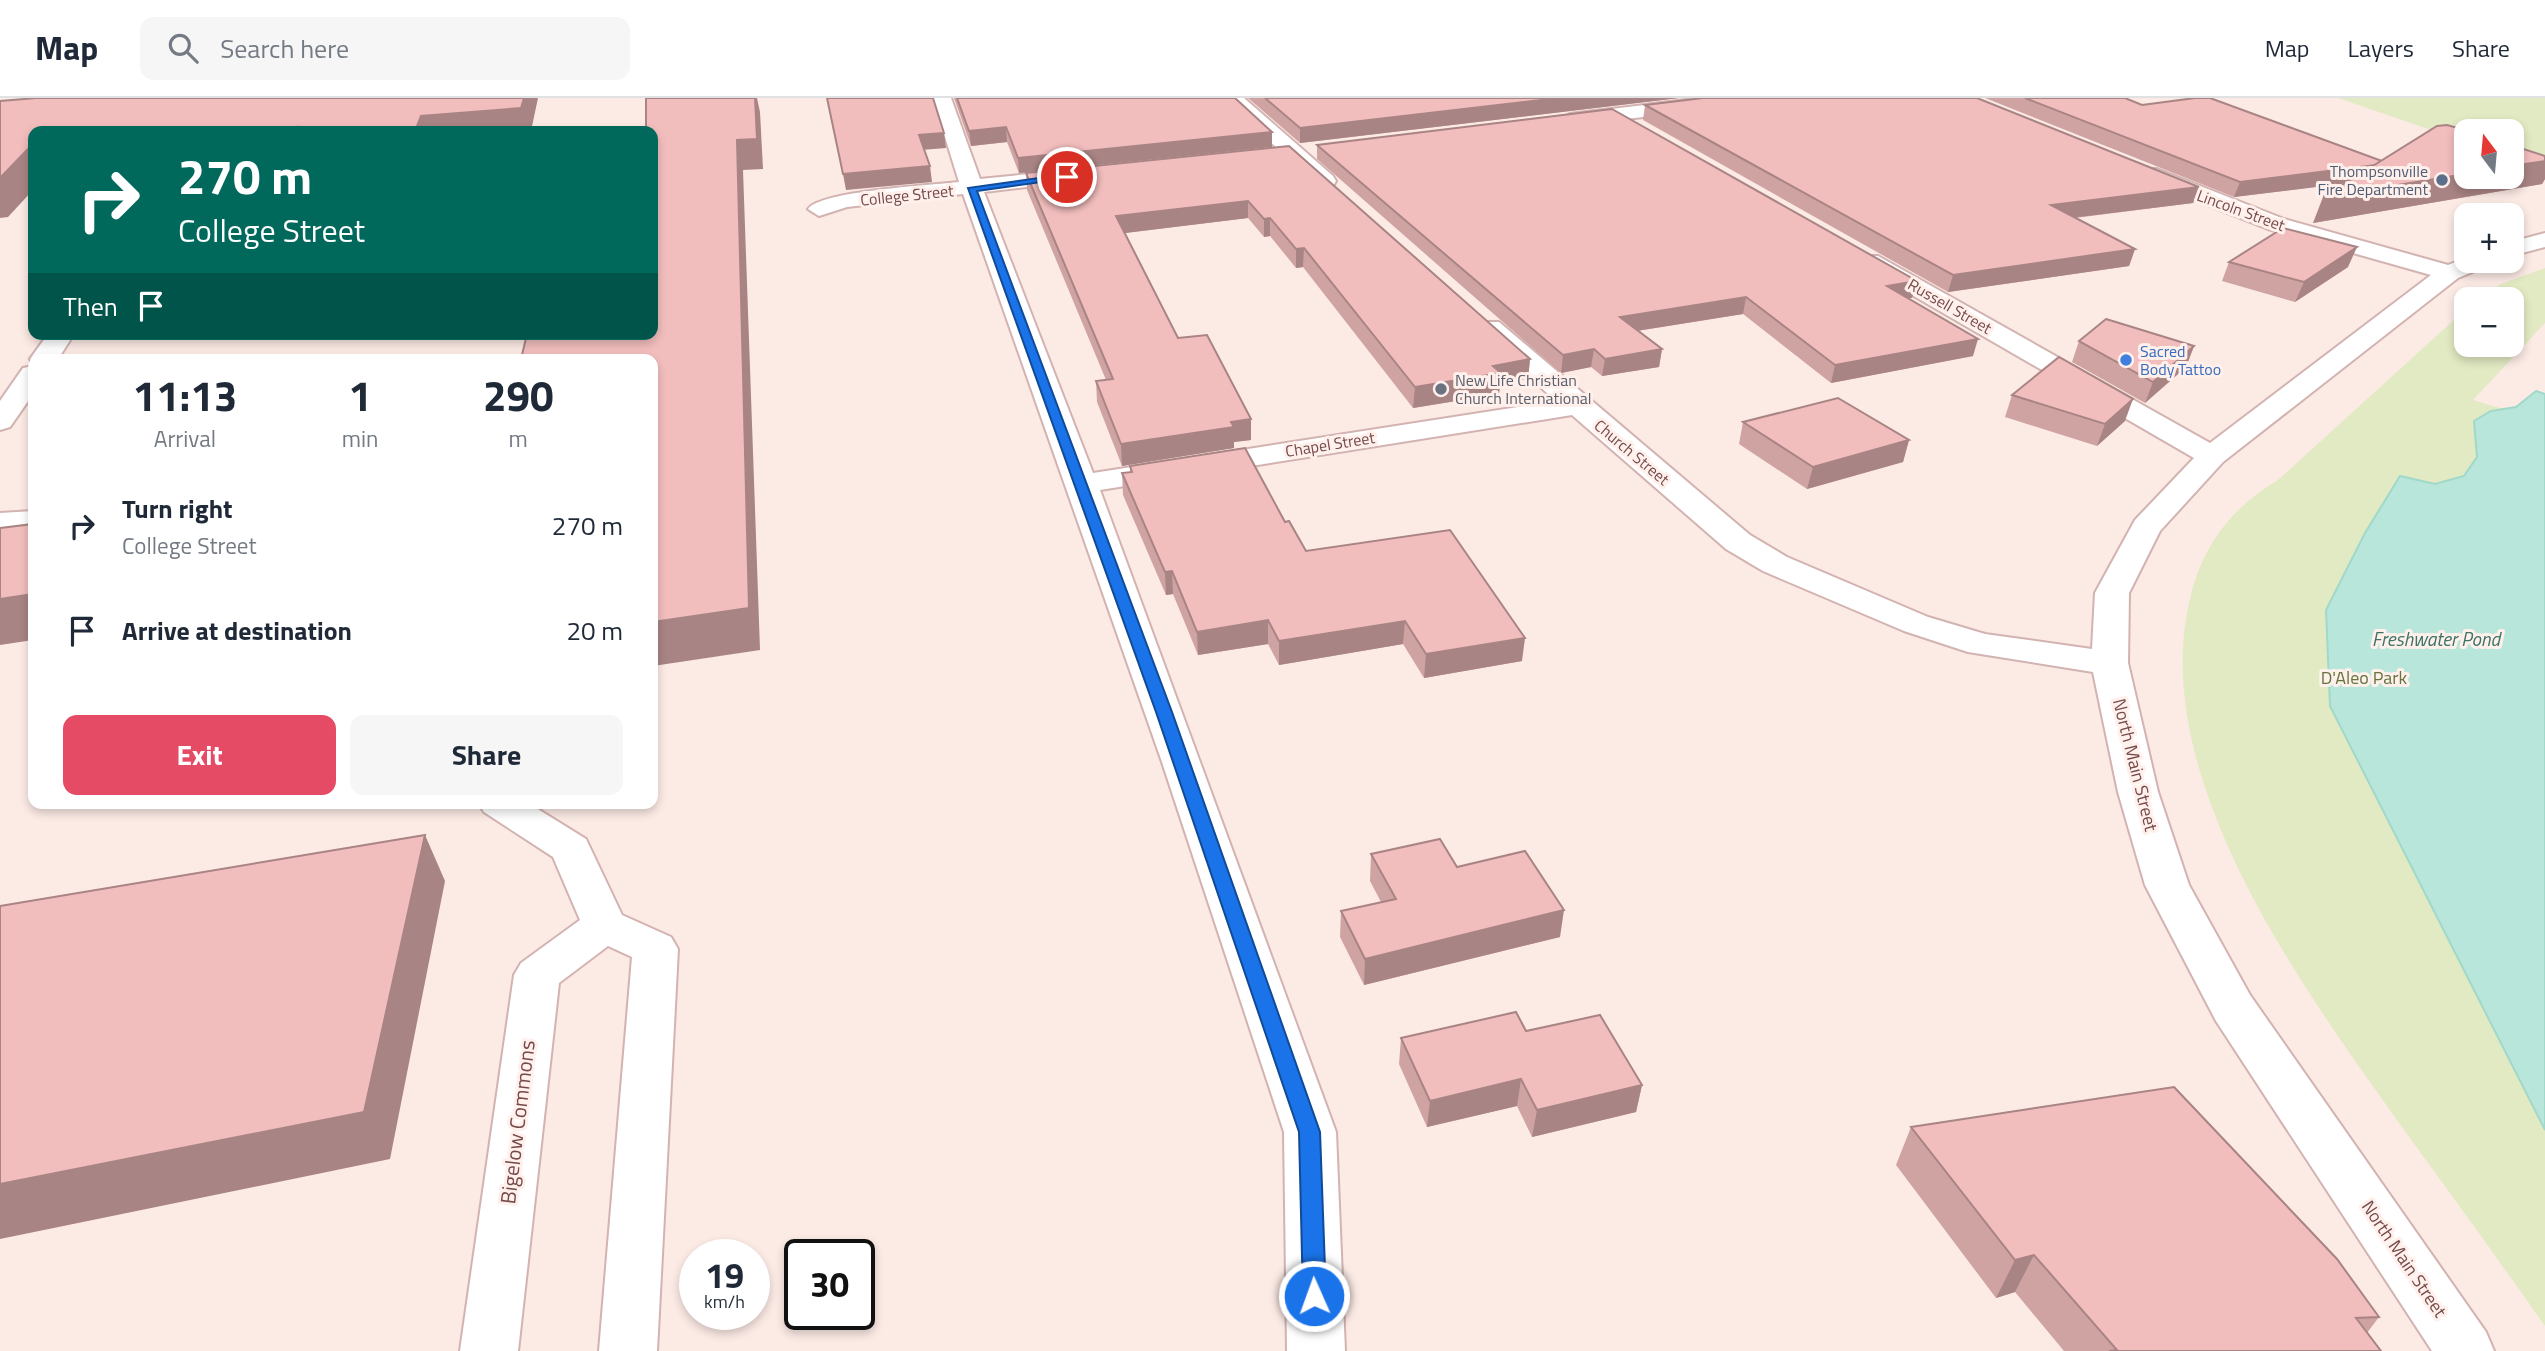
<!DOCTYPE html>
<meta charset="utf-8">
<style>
:root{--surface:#fff;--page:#f6f6f7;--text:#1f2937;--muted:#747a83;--line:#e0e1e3;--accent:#e64b65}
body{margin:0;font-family:"Titillium Web",sans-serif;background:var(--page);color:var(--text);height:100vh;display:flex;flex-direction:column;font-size:26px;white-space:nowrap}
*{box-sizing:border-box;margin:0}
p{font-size:23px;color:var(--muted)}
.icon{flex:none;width:38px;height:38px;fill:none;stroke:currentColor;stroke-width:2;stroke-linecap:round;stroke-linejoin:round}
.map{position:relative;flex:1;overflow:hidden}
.side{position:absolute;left:28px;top:256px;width:630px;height:455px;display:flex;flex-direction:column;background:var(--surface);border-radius:14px;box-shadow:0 4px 10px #0003}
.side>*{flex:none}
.top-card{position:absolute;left:28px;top:28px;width:630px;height:214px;border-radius:14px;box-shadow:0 4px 10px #0003;background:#00695c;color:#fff;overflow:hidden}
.needle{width:46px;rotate:344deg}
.tools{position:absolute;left:2454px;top:21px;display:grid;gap:14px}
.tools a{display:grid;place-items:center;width:70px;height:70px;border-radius:14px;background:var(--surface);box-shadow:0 4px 10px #0003;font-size:35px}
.speed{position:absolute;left:679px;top:1141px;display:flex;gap:14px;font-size:35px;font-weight:700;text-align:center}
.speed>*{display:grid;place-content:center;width:91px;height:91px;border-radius:50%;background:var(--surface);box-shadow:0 4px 10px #0003;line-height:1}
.speed small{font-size:18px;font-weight:400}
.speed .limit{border:4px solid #111;border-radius:10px;background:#fff;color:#111}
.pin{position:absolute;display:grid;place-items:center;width:60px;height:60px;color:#fff;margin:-30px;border:4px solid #fff;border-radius:50%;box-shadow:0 2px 7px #0007}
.me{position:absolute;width:77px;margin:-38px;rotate:358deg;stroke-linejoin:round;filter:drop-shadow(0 0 5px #0008)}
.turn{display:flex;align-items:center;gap:24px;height:147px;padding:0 35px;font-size:32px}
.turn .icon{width:91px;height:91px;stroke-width:2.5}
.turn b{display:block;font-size:49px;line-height:60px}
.then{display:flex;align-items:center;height:66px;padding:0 35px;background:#0003;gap:14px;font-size:26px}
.eta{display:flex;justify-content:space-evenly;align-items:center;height:119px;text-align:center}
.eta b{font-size:42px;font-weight:700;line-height:49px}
.primary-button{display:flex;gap:14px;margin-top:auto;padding:14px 35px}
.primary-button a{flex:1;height:80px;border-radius:14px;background:var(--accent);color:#fff;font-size:28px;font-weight:700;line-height:80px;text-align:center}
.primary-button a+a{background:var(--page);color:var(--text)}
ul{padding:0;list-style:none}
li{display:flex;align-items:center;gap:21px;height:105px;padding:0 35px}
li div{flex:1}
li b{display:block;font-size:26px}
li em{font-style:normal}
header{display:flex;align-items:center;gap:42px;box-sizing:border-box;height:98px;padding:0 35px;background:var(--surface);border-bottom:2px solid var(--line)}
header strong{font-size:33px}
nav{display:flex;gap:38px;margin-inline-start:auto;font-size:24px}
.search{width:490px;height:63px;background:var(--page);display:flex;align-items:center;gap:18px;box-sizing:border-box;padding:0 24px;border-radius:14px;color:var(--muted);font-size:26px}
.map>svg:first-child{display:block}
.green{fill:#e2eac3}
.water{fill:#b9e6db;stroke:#a0d8ca;stroke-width:2}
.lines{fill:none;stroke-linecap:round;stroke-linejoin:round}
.minor-casing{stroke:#d3b3b1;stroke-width:4}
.minor{fill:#fff;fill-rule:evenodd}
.wall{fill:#d0a3a3}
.shaded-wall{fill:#a98484}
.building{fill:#f2bdbd;stroke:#a98484;stroke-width:2}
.route{fill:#1a73e8;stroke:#114b97;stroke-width:2}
.service-dot{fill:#5c6f8a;stroke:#fff0eb;stroke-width:2.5}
.shop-dot{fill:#3f7fe0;stroke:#fff0eb;stroke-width:2.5}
.worship-dot{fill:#6b7280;stroke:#fff0eb;stroke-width:2.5}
.labels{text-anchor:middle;stroke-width:6;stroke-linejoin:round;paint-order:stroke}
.far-service-label{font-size:16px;fill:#4e5e75;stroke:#fff0eb;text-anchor:end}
.far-street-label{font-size:16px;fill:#754a4c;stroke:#fff0eb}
.far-shop-label{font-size:16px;fill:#366cbe;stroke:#fff0eb;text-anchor:start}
.far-worship-label{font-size:16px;fill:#5b616d;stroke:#fff0eb;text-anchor:start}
.park-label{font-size:18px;fill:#64753f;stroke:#fff0eb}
.street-label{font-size:18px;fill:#754a4c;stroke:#fff0eb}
.water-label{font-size:19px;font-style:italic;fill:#3b7466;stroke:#fff0eb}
.near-street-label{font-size:21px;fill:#754a4c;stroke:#fff0eb}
</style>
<header>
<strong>Map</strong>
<div class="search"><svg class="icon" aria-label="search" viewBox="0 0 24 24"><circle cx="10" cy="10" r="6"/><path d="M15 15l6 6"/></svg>Search here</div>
<nav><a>Map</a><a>Layers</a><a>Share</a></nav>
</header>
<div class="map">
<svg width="2545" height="1253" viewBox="0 0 2545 1253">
<rect width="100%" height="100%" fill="#fceae5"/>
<g class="green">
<polygon points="2338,0 2545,0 2545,72 2511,60 2511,33 2466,33 2466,44"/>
<path d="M2545,170v55l-72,77 72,22v904c-44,-62 -88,-124 -133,-185 -101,-142 -266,-359 -222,-542 12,-53 42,-92 88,-119l188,-171v36h45v-46h-35l25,-15z"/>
</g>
<polygon class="water" points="2536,293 2545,296 2545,1032 2330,608 2326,512 2365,435 2400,378 2435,386 2464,378 2477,359 2474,323 2491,313 2516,309"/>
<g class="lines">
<defs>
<g id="minor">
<path d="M933,0h18l29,81 99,-10 11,6 -11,6 -95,11 109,281 463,-72 -75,-67 -4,-6 4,-6h18l251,213 37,22 141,60 57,17 107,15 3,-56 40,-73 59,-62 -332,-192 -4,-5 4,-5h16l332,187 221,-168 -163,-46 -127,-50 -3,-5 3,-5h16l127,50 164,46 18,-7v3h25l-4,5 -29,12 -235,184 -63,69 -31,62 -1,70 30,129 31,93 61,110 236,337 8,19h-62l-216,-330 -71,-136 -27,-93 -25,-120 -125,-20 -64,-21 -141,-60 -37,-22 -154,-134 -472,75 236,642 9,219h-58l-3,-219 -122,-370 -199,-568 -116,13 -28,9 -11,-7c12,-18 125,-24 151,-27z"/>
<polygon points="1224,0 1244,0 1333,78 1336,83 1333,88 1317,88"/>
<polygon points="1702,0 1757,0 1748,6 1570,28 1560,22 1570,16"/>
<polygon points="2545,135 2545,149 2511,158 2511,144"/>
<polygon points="48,236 74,236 58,261 33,261 33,265 30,261"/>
<polygon points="33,268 33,296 10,329 0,332 0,303 23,270"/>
<polygon points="33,413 33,433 0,435 0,415"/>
<polygon points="478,705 528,705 586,741 622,817 671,839 678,851 657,1253 599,1253 632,859 608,848 559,885 518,1253 460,1253 514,877 521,865 580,822 553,759 484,714"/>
</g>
</defs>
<use href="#minor" class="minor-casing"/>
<use href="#minor" class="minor"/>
</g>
<g class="wall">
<polygon points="954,0 1235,0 1272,49 1019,75 1007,44 971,48"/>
<polygon points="1248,0 1679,0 1300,45"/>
<polygon points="1985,0 2125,0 2142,7 2382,63 2545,58 2545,81 2542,86 2313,125 2346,85 2234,99"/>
<polygon points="1645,7 2199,89 2193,105 2075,120 2135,151 2129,168 1948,194 1643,22"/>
<polygon points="1317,47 1917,183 1912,200 1908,200 1973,258 1831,285 1743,216 1637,233 1662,251 1659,269 1602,278 1591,269 1561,275 1317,61"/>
<polygon points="1289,48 1530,261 1528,281 1500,286 1499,296 1413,310 1303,169 1296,170 1270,138 1264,139 1248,120 1125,135 1178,240 1251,321 1251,342 1234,344 1234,350 1122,368 1097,304 1096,283 1106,282 1027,92 1026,75"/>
<polygon points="2229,164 2348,169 2295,204 2222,183"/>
<polygon points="2079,243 2194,248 2186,269 2145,305 2072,264"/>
<polygon points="2012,297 2125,323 2097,348 2005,319"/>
<polygon points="1743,324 1909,342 1903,364 1807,391 1739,346"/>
<polygon points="1130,368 1285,424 1306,453 1522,563 1424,580 1403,546 1279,567 1268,546 1198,557 1173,496 1166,497 1123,397 1122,375 1130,374"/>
<polygon points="1371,756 1457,769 1560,839 1364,887 1340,839 1341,813 1381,804 1370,783"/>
<polygon points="1526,933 1642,987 1636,1014 1532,1039 1517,1008 1427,1029 1399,966 1401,940"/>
<polygon points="1911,1029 2379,1219 2367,1235 2381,1253 2064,1253 2015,1194 1996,1200 1896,1067"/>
</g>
<g class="shaded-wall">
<polygon points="524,0 538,0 531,33 415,33 421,18"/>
<polygon points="755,0 757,0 760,14 763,71 743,72 760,552 653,568 653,524 737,42"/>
<polygon points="1559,0 1679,0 1300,45 1300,30"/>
<polygon points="297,29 299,33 240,33"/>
<polygon points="1006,29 1007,44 971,48 969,33"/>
<polygon points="1272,34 1272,49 1019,75 1018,60"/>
<polygon points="944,35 946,50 921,52 919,37"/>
<polygon points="33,50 33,92 8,119 0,120 0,80 28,51"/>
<polygon points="2545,63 2545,81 2542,86 2313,125 2323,99 2466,76 2466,79 2511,79 2511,68"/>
<polygon points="2388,65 2382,81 2234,99 2240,84"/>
<polygon points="930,68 932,84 846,92 843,76"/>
<polygon points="2199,89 2193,105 2046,123 2051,107"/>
<polygon points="1248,103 1248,120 1117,136 1116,118"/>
<polygon points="1270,120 1270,138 1264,139 1264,121"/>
<polygon points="2357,149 2348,169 2295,204 2304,184"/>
<polygon points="1304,150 1303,169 1296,170 1296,151"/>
<polygon points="2135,151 2129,168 1948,194 1953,177"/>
<polygon points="1917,183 1912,200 1883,204 1887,188"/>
<polygon points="1746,199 1743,216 1617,236 1620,219"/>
<polygon points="1978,241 1973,258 1831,285 1835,267"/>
<polygon points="2194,248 2186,269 2145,305 2153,284"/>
<polygon points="1594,251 1591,269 1561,275 1563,257"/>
<polygon points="1662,251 1659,269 1602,278 1605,261"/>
<polygon points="1530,261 1528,281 1500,286 1499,296 1413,310 1415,289 1493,268"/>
<polygon points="2133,301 2125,323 2097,348 2105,326"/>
<polygon points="1251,321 1251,342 1234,344 1234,350 1122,368 1121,346 1231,324"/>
<polygon points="1909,342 1903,364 1807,391 1813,369"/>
<polygon points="1172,473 1173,496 1166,497 1165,474"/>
<polygon points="33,496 33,542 0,547 0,501"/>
<polygon points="1268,522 1268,546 1198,557 1197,534"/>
<polygon points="1405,523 1403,546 1279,567 1279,543"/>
<polygon points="1525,540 1522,563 1424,580 1426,556"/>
<polygon points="425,737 445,783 390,1061 0,1141 0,1086"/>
<polygon points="1564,812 1560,839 1364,887 1365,861"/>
<polygon points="1521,981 1517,1008 1427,1029 1430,1003"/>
<polygon points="1642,987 1636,1014 1532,1039 1537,1012"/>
<polygon points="2034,1157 2015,1194 1996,1200 2015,1162"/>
</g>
<g class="building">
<polygon points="36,0 524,0 521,10 421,18 415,33 294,33 297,29 240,33 33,33 33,50 28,51 0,80 0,3"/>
<polygon points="646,0 755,0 757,41 737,42 749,510 653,524 653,261 521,261 527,236 653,236 653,33 646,33"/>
<polygon points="827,0 933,0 944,35 919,37 930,68 843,76"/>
<polygon points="957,0 1235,0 1272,34 1018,60 1006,29 969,33"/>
<polygon points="1265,0 1559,0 1300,30"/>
<polygon points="1703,0 1977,0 2199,89 2051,107 2135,151 1953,177 1645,7"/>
<polygon points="2025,0 2125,0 2142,7 2195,0 2210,0 2382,63 2376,67 2240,84"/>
<polygon points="1612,11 1917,183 1887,188 1978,241 1835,267 1746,199 1620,219 1662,251 1605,261 1594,251 1563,257 1317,47"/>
<polygon points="2447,27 2468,33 2466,33 2466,76 2323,99 2437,28"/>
<polygon points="2511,47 2545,58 2545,63 2511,68"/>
<polygon points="1289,48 1530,261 1493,268 1501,275 1415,289 1304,150 1296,151 1270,120 1264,121 1248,103 1116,118 1178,240 1207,237 1251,321 1231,324 1234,329 1121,346 1096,283 1113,281 1026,75"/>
<polygon points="2283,130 2357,149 2304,184 2229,164"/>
<polygon points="2106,221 2194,248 2153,284 2079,243"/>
<polygon points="2059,259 2133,301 2105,326 2012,297"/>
<polygon points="1838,300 1909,342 1813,369 1743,324"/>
<polygon points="1245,350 1285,424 1289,423 1306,453 1450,432 1525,540 1426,556 1405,523 1279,543 1268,522 1197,534 1172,473 1165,474 1122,375 1132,374 1130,368"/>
<polygon points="33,426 33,496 0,501 0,430"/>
<polygon points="425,737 364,1014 0,1086 0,808"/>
<polygon points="1440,741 1457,769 1525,753 1564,812 1365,861 1341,813 1396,801 1371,756"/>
<polygon points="1516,914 1526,933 1600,917 1642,987 1537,1012 1521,981 1430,1003 1401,940"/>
<polygon points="2174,989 2337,1161 2379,1219 2356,1220 2381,1253 2109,1253 2117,1252 2034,1157 2015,1162 1911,1029"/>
</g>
<polygon class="route" points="1067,76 1070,80 977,93 1172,614 1320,1034 1326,1198 1323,1206 1314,1209 1306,1206 1303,1198 1299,1034 1156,614 968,90"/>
<circle class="service-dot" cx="2442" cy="82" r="7"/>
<circle class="shop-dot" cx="2126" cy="262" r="7"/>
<circle class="worship-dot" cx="1441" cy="291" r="7"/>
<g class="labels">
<g class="far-service-label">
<text x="2428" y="79">Thompsonville<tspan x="2428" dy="18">Fire Department</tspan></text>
</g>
<g class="far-street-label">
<text transform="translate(907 97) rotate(-6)" y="6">College Street</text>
<text transform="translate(2241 112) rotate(20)" y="6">Lincoln Street</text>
<text transform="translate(1950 208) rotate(30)" y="6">Russell Street</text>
<text transform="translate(1330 346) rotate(-9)" y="6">Chapel Street</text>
<text transform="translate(1632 354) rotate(40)" y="6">Church Street</text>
</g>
<g class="far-shop-label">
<text x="2140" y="259">Sacred<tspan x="2140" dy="18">Body Tattoo</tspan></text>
</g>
<g class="far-worship-label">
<text x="1455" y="288">New Life Christian<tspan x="1455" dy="18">Church International</tspan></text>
</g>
<g class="park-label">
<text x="2364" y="586">D'Aleo Park</text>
</g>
<g class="street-label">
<text transform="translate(2135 667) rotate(76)" y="6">North Main Street</text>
<text transform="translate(2404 1161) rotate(56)" y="6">North Main Street</text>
</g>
<g class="water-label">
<text x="2436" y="548">Freshwater Pond</text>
</g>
<g class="near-street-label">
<text transform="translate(518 1024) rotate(-83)" y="7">Bigelow Commons</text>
</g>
</g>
</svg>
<div class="tools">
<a><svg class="needle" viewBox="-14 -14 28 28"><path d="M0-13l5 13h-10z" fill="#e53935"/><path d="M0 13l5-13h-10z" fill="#747a83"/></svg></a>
<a>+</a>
<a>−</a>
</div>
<div class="speed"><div>19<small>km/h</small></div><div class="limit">30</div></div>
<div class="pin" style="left:1067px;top:79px;background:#d93025"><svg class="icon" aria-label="arrive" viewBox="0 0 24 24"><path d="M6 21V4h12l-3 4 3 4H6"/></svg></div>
<svg class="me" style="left:1314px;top:1198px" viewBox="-20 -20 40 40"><circle r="17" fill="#1a73e8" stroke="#fff" stroke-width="3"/><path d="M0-11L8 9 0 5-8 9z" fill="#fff"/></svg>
<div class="top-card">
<div class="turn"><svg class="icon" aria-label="right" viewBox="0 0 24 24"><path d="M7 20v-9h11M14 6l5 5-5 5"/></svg><div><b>270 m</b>College Street</div></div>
<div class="then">Then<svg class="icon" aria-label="arrive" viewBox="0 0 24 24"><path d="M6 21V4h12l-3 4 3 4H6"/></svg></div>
</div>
<section class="side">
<div class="eta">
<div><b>11:13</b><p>Arrival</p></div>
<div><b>1</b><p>min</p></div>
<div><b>290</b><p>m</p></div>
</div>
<ul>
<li><svg class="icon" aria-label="right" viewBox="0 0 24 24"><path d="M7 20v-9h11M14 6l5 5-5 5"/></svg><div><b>Turn right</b><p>College Street</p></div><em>270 m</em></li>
<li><svg class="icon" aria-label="arrive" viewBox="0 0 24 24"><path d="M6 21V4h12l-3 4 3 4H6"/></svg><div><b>Arrive at destination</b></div><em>20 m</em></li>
</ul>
<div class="primary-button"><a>Exit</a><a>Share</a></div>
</section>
</div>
